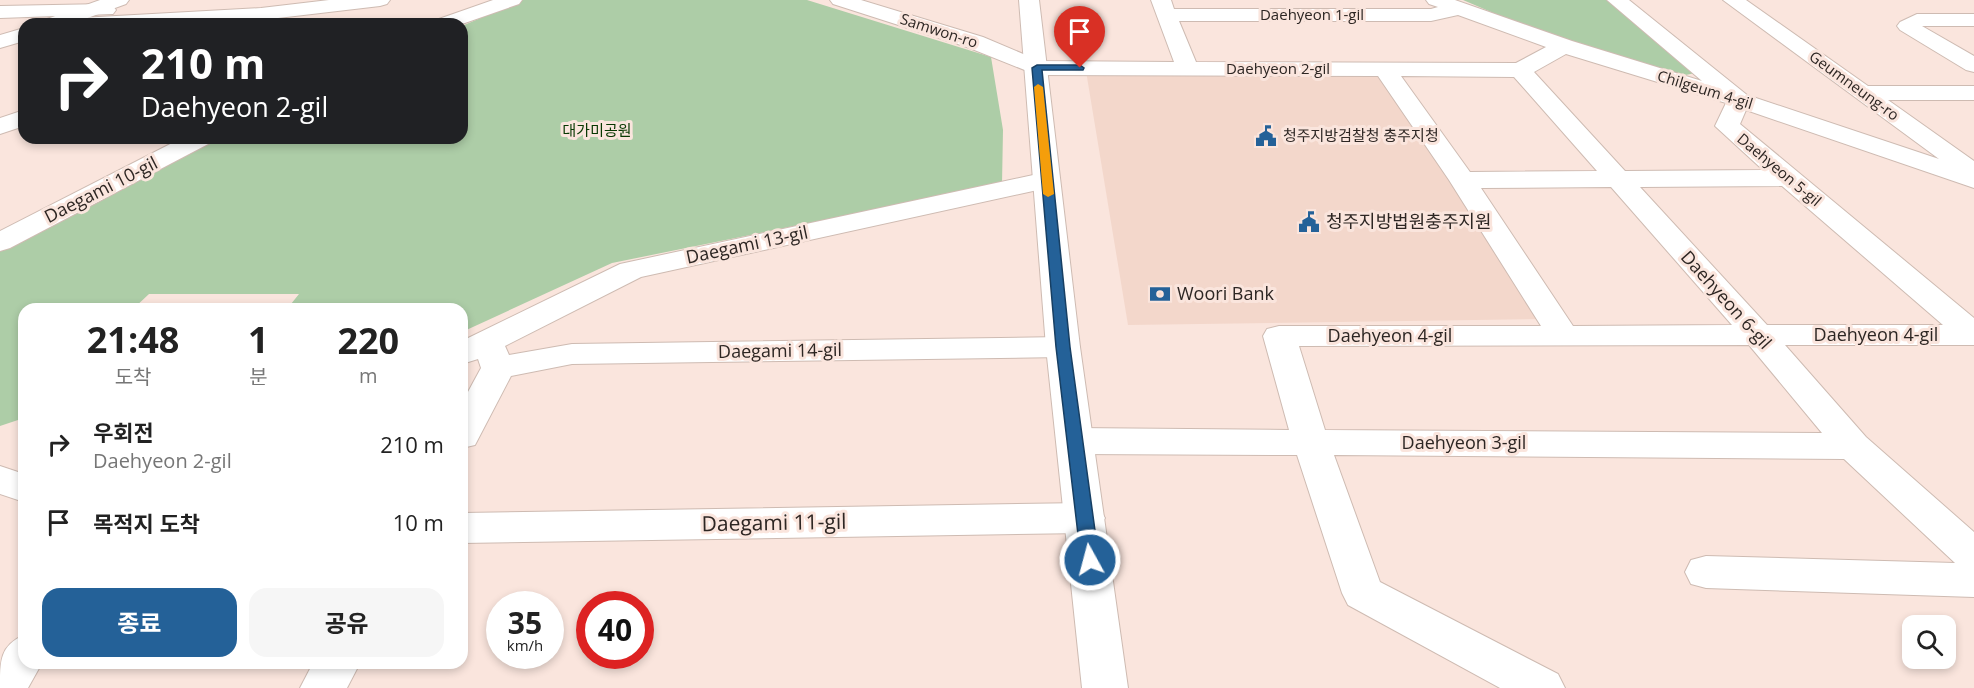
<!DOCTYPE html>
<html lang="ko">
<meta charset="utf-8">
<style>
:root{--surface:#fff;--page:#f6f6f6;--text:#222;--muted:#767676;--accent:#246198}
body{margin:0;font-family:"Open Sans","Noto Sans KR",sans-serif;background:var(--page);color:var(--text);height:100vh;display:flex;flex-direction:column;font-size:22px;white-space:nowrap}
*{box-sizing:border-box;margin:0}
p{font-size:20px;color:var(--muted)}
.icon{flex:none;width:33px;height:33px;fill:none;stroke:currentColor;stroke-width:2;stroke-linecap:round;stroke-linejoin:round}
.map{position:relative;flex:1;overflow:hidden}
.details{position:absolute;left:18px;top:303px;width:450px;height:366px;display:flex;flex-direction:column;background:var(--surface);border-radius:18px;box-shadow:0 3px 9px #0003}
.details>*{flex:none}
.top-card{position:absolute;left:18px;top:18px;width:450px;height:126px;border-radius:18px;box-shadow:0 3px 9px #0003;background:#202124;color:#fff;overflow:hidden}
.tools{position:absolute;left:1902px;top:615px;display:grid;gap:12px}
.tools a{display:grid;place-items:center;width:54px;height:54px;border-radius:12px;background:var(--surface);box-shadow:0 3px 9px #0003;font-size:30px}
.speed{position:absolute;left:486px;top:591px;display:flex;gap:12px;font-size:30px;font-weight:700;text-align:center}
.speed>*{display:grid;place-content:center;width:78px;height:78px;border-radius:50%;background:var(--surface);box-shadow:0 3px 9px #0003;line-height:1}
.speed small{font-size:15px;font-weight:400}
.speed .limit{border:9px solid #d22;background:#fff;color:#111}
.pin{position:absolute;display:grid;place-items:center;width:51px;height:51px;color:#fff;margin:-62px -26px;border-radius:50% 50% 50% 0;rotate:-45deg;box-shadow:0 0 6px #0007}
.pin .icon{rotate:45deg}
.me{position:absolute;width:66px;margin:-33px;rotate:353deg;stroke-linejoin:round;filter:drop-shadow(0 0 4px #0008)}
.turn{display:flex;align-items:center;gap:21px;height:126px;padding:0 24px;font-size:27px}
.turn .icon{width:78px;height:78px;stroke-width:2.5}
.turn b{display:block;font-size:42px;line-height:51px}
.eta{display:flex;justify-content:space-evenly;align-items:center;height:102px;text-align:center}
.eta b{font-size:36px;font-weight:700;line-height:42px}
.button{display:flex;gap:12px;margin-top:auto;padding:12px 24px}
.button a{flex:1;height:69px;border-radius:18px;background:var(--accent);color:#fff;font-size:24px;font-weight:700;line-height:69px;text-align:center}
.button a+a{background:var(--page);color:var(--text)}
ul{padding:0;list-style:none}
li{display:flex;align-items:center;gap:18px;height:78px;padding:0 24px}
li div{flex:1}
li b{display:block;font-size:22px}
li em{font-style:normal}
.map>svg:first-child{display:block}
.built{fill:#f3d7cb}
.green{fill:#adcda7}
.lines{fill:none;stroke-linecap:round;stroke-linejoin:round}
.street-casing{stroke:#cebbb2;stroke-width:2}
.secondary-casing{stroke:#cebbb2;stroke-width:2}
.street{fill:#fff;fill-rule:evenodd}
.secondary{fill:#fff;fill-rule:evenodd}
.route{fill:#246198;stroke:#173f63;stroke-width:1.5}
.slow{fill:#f59e0b}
.labels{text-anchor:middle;stroke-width:6;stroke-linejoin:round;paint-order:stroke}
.far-street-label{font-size:15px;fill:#2d2623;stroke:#fae5dd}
.far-park-label{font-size:15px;fill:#063700;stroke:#fae5dd}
.far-poi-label{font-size:15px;fill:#2d2623;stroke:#fae5dd;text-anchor:start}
.street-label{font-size:18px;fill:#2d2623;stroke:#fae5dd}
.poi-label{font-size:18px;fill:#2d2623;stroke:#fae5dd;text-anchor:start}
.near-street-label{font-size:21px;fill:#2d2623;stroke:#fae5dd}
</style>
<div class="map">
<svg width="1974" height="688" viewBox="0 0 1974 688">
<rect width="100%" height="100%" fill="#fae5dd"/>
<polygon class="built" points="1086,71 1380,71 1545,319 1128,325"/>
<g class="green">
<polygon points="522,0 807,0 991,57 1003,130 1002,184 612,263 462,332 462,309 287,309 299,294 149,294 133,309 24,309 24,418 0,426 0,248 215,138 462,138 462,26"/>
<polygon points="1463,0 1608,0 1695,73 1681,76 1519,24"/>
</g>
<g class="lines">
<defs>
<g id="street">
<polygon points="329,0 390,0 387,4 380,6 261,20 191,24 70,24 73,20 80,18 261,8"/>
<polygon points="493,0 522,0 519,4 462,24 433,24 436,20"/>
<path d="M830,0h31l122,37 57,24 134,1 -23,-62h20l3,9h257l7,-2 -9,-3 -3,-4h29l117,41 130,40 -95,-81h22l118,95 192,64 -216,-159h23l122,86h106v14h-86l86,61v27l-228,-78 -6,14 234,194v27h-189l81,92 108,95v65l-268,-9 -15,-4 -6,-12 6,-12 15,-4 249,7 -111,-104 -510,-4 46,127 178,92 7,14h-65l-152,-83 -6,-12 -45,-138 -222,-1 -13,-4 -5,-9 5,-9 13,-4 214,2 -26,-94 4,-7 12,-3h262l-92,-146 -71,-104 -341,-1 -70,-28 -134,-43zM1458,15l88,32 -30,16 -320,-1 -17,-41h252zM1566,54l160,49 -11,23 48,44 -138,1 -91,-99zM1401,76l113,1 83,94 -127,1zM1782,186l161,139h-176l-127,-138zM1611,187l121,138 -159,1 -92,-138zM1749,345l73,88 -497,-3 -26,-84z"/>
<polygon points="106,4 113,6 116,10 113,14 0,18 0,6"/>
<polygon points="1917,14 1974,14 1974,26 1922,26 1974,56 1974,72 1966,70 1900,30 1897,26 1900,22"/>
<polygon points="24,110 24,126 0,134 0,118"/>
<polygon points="182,138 214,138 210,143 10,248 0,251 0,231"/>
<polygon points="1047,172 1056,174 1060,180 1056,186 641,277 505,346 509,355 572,344 1063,337 1075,340 1080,347 1075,354 1063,357 572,364 511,376 475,445 462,448 462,403 481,368 478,359 462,364 462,341 620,264"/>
<polygon points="0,466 24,474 24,502 0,494"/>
<polygon points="1085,503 1099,508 1105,518 1099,528 1085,533 462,543 462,513"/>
<path d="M24,635v28h18l-14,25h-28c0,-28 0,-42 24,-53z"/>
<polygon points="313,663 360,663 347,688 300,688"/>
</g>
<g id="secondary">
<polygon points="100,0 129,0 126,4 71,24 41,24 44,20"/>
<polygon points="1019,0 1039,0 1080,347 1128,688 1082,688 1046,347"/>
<polygon points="24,28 24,41 0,48 0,35"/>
</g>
</defs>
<use href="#street" class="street-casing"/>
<use href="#secondary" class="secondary-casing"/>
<use href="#street" class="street"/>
<use href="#secondary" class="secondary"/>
</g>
<polygon class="route" points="1080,65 1084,68 1083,70 1042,70 1070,347 1099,560 1096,565 1090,567 1084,565 1081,560 1056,347 1032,68 1037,65"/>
<polygon class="slow" points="1038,84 1043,87 1054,194 1048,197 1043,194 1034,87"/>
<defs>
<symbol id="civic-bare" viewBox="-9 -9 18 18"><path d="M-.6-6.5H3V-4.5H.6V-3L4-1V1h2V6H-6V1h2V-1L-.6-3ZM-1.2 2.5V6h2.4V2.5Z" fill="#246198" stroke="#fae5dd" stroke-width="2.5" paint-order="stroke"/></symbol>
<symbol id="bank-bare" viewBox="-9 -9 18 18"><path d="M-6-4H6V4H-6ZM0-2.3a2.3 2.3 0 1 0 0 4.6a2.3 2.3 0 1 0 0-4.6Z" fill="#246198" stroke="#fae5dd" stroke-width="2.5" paint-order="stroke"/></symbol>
</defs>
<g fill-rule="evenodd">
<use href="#civic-bare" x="1251" y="121" width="30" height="30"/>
<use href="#civic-bare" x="1294" y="207" width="30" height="30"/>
<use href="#bank-bare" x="1145" y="279" width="30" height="30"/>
</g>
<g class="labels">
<g class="far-street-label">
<text x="1312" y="20">Daehyeon 1-gil</text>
<text transform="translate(939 31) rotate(18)" y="5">Samwon-ro</text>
<text x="1278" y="74">Daehyeon 2-gil</text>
<text transform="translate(1854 86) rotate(36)" y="5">Geumneung-ro</text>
<text transform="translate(1705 90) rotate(17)" y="5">Chilgeum 4-gil</text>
<text transform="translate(1779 170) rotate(40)" y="5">Daehyeon 5-gil</text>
</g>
<g class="far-park-label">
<text x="597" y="136">대가미공원</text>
</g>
<g class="far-poi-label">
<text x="1283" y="141">청주지방검찰청 충주지청</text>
</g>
<g class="street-label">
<text transform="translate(101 190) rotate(-27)" y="6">Daegami 10-gil</text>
<text transform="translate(747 245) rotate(-12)" y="6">Daegami 13-gil</text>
<text transform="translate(1726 300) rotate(48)" y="6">Daehyeon 6-gil</text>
<text x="1876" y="341">Daehyeon 4-gil</text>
<text x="1390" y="342">Daehyeon 4-gil</text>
<text transform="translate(780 351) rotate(-1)" y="6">Daegami 14-gil</text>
<text x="1464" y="449">Daehyeon 3-gil</text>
</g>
<g class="poi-label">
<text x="1326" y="228">청주지방법원충주지원</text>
<text x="1177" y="300">Woori Bank</text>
</g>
<g class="near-street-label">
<text transform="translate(774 523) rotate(-1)" y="7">Daegami 11-gil</text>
</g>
</g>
</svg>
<div class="tools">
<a><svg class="icon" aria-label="search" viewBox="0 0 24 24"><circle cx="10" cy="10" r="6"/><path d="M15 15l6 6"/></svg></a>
</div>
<div class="speed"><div>35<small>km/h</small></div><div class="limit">40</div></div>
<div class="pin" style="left:1080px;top:68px;background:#d93025"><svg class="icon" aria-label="arrive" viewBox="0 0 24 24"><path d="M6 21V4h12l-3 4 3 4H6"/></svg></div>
<svg class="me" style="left:1090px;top:560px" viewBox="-20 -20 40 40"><circle r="17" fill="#246198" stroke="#fff" stroke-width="3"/><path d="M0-11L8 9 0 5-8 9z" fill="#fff"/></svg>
<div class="top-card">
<div class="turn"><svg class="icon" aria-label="right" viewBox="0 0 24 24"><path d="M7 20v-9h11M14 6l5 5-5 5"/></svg><div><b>210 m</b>Daehyeon 2-gil</div></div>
</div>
<section class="details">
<div class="eta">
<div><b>21:48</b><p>도착</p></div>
<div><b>1</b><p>분</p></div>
<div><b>220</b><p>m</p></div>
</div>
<ul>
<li><svg class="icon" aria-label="right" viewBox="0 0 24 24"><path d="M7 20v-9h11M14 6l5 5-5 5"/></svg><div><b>우회전</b><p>Daehyeon 2-gil</p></div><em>210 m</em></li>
<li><svg class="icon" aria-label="arrive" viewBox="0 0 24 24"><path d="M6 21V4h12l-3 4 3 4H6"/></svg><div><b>목적지 도착</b></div><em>10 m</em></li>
</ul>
<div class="button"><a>종료</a><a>공유</a></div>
</section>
</div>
